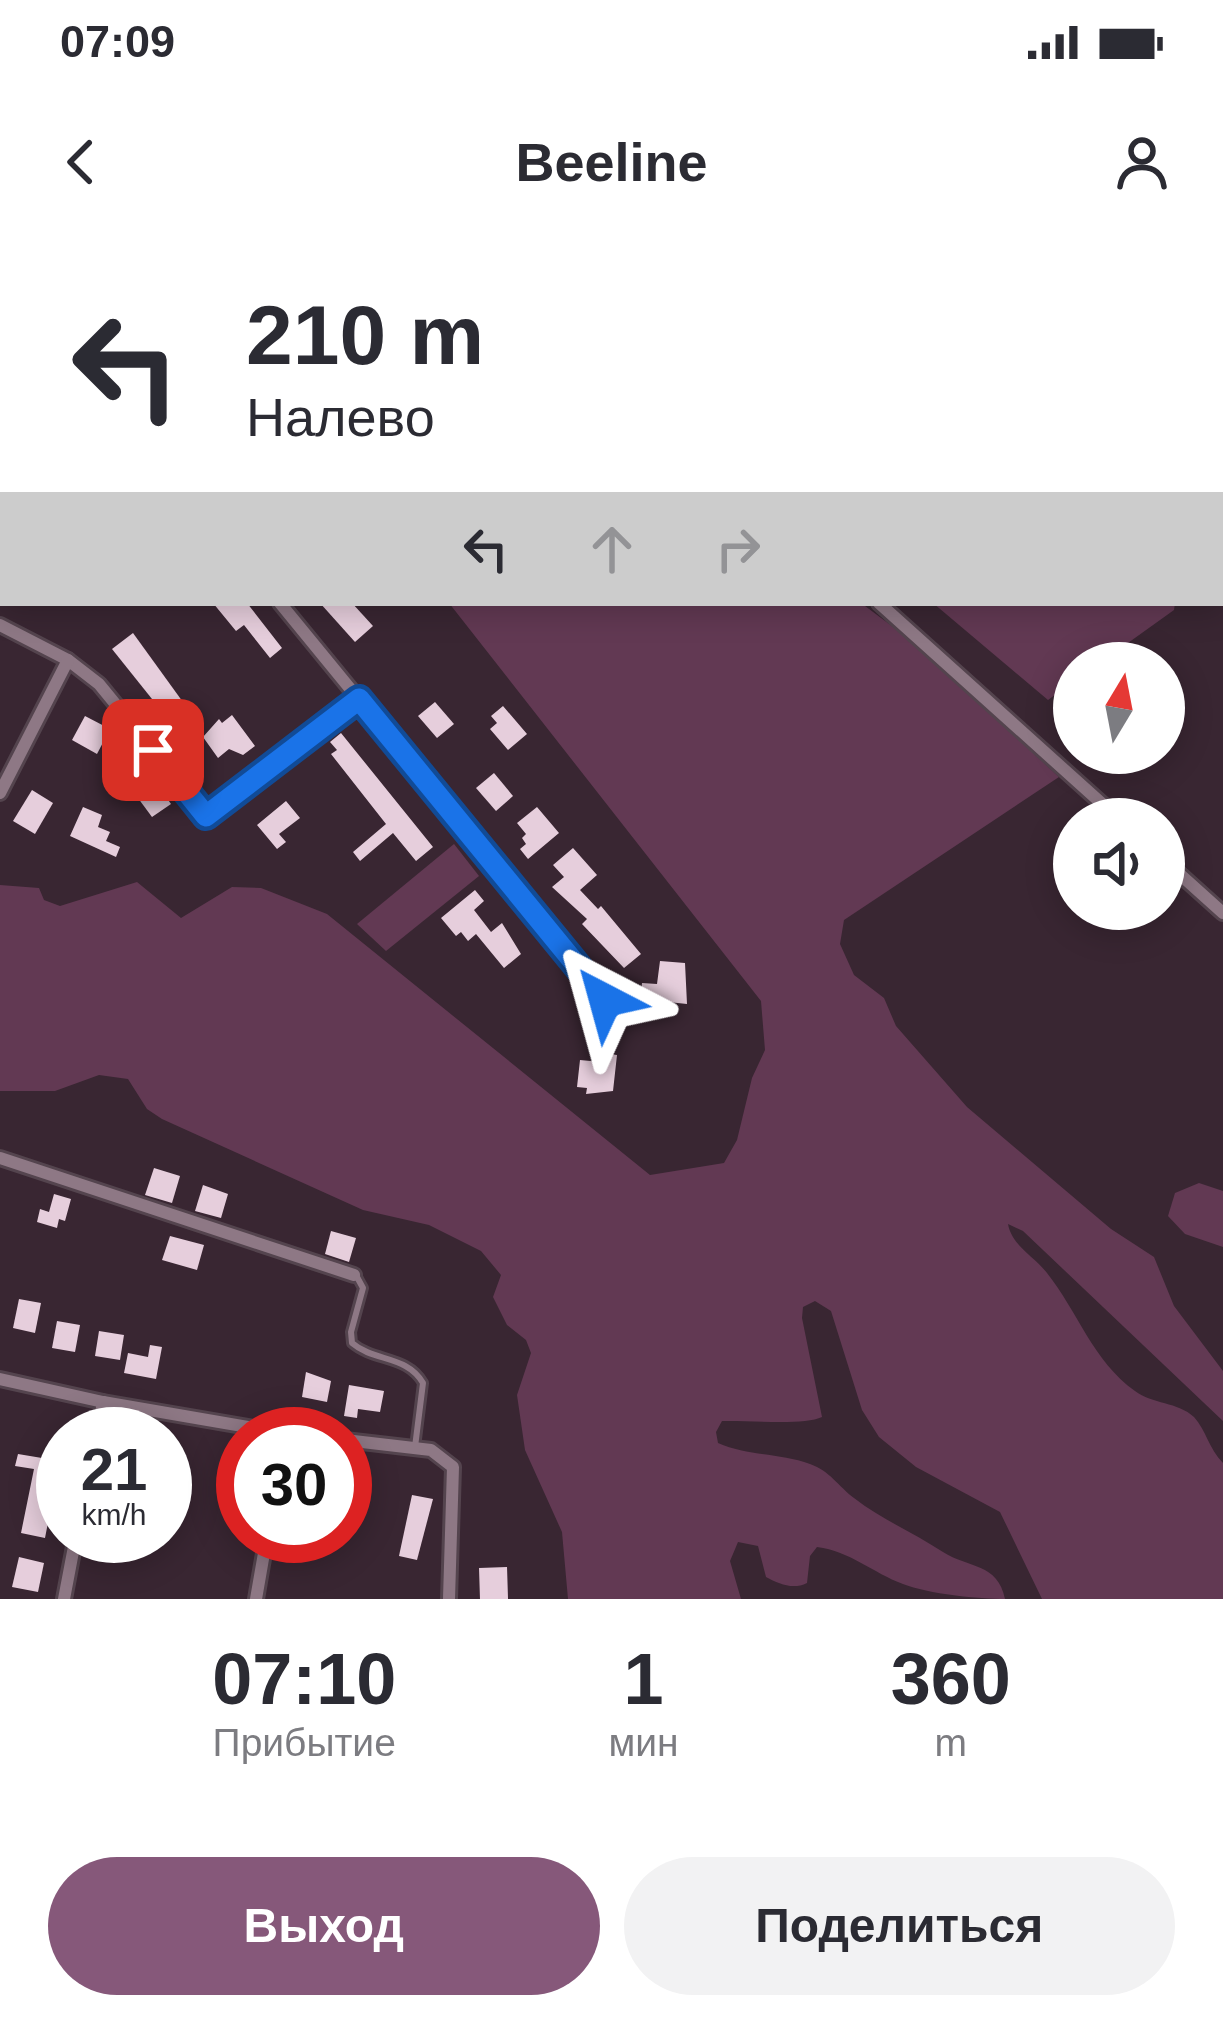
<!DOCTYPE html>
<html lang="ru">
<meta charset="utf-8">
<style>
:root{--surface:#fff;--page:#f2f2f3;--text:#2b2b33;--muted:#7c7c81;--accent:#86587a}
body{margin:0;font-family:Arial,sans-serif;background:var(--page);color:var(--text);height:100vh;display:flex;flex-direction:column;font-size:45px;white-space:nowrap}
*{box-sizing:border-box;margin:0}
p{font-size:39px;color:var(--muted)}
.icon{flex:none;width:66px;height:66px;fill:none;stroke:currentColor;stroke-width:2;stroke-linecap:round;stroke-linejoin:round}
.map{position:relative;height:1359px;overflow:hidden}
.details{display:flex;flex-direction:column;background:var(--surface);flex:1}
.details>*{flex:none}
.hud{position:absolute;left:0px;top:0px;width:1224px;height:366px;box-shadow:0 6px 30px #0003;background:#fff;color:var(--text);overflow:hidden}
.needle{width:78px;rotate:10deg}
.buttons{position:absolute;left:1053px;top:402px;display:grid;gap:24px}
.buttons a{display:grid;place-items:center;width:132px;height:132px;border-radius:50%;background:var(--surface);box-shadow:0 6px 30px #0003;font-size:60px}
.speed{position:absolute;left:36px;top:1167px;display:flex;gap:24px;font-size:60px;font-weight:700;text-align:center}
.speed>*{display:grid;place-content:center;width:156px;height:156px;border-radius:50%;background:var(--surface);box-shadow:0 6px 30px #0003;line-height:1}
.speed small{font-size:30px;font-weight:400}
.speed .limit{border:18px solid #d22;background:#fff;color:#111}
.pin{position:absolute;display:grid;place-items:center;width:102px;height:102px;color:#fff;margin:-51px;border-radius:24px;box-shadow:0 6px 18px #0006}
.me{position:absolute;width:132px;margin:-66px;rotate:321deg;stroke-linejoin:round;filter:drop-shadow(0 0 9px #0008)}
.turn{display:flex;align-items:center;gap:42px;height:252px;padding:0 48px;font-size:54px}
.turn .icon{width:156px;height:156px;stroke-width:2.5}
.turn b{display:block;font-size:84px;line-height:102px}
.lanes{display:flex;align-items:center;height:114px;padding:0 48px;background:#0003;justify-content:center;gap:60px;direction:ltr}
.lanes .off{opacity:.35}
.eta{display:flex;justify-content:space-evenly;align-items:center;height:204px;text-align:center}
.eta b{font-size:72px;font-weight:600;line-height:84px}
.button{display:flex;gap:24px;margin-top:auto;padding:24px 48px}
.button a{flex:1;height:138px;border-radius:72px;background:var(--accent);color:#fff;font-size:48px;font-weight:600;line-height:138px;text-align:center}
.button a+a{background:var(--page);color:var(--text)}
.status{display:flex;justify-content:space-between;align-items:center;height:84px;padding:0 60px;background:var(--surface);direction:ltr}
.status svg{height:33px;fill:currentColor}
header{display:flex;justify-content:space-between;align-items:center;height:156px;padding:0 48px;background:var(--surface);font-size:54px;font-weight:600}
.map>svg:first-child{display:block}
.green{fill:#623953}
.building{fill:#e6cedc}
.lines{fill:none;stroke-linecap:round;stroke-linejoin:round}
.lane-casing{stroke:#54444e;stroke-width:12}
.street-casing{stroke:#54444e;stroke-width:18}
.lane{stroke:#8e7885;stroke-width:6}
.street{stroke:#8e7885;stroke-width:12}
.route-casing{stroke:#114b97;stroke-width:30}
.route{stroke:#1a73e8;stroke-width:21}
</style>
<div class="status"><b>07:09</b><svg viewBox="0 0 49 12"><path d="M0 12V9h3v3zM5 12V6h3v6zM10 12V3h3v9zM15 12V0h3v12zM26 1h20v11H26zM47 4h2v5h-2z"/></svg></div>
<header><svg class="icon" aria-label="back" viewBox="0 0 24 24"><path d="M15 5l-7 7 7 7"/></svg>Beeline<svg class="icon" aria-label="person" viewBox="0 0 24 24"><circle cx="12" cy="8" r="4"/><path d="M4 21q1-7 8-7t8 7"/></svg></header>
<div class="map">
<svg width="1223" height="1359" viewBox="0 0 1223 1359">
<rect width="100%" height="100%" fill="#392632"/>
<g class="green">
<path d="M449,363h412l55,41 143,133 -215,143 -4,24 14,31 30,23 12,28 71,81 144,122 43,28 20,49 49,65v50l-200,-190 -15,-7c4,22 26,32 39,49 31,39 46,88 88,118 17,13 43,11 59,26 12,13 15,32 29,46v136h-181l-42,-87 -84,-45 -37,-30 -17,-27 -31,-99 -16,-10 -12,6 -1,11 20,99c-18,9 -75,3 -100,4l-6,11 2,11c29,13 62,10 92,21 20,7 28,22 44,34 27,21 60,35 89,54 25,16 55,11 62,47 -25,0 -77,-5 -102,-15 -30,-11 -53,-33 -86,-37l-7,9 -3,27c-14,7 -28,1 -41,-6l-8,-31 -20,-4 -8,19 11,38h-173l-6,-67 -37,-82 -8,-55 14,-42 -5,-13 -19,-15 -14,-28 8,-22 -20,-24 -52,-26 -66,-15 -201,-91 -15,-10 -19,-30 -29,-4 -44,16h-55v-206l39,3 5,12 16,6 77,-24 44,36 51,-31 29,1 66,26 323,261 74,-12 13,-23 15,-62 13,-28 -4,-49z"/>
<polygon points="933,363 1175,363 1174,370 1100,423 1074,423 1074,441 1048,460"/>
<polygon points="454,604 479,636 386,711 357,684"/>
<polygon points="1199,943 1223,951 1223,1007 1185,994 1168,976 1175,953"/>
</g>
<g class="building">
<polygon points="213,363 247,363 282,408 270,418 244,385 236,391"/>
<polygon points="320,363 352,363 373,386 355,402"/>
<polygon points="133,393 193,476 176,489 112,409"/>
<polygon points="435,462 454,484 437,498 418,476"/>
<polygon points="503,466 527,494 508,510 490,489 497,483 491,476"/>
<polygon points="232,475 255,506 243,515 229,509 218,518 203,497 219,479 222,483"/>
<polygon points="85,476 110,489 97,514 72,500"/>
<polygon points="341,493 433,607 416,621 393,593 360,621 353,612 386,584 331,514 337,510 330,502"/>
<polygon points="494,533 513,556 496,571 476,548"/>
<polygon points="154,540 171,564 152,577 135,554"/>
<polygon points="32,550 53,563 35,594 13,581"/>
<polygon points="286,561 300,578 279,594 286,602 277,609 257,585"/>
<polygon points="83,567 102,575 98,587 110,592 106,601 120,607 116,617 70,596"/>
<polygon points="537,567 559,593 528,619 520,609 526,604 522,598 526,594 517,583"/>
<polygon points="573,608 597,635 580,650 598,669 601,666 641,714 624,728 582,684 587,679 552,647 564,637 553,625"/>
<polygon points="475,650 484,661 474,670 491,692 502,683 521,714 504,728 476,694 468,701 461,692 456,696 441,678"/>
<polygon points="660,721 685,723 687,764 640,759 642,743 657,744"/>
<polygon points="602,813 617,815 613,851 586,854 587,848 577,847 580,820 601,822"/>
<polygon points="154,928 180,936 172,963 145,955"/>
<polygon points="203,945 228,954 221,978 195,971"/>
<polygon points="54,954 71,959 65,981 59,979 57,988 37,982 40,969 49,972"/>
<polygon points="331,991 356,998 349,1022 325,1014"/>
<polygon points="170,996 204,1005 197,1030 162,1020"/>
<polygon points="19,1059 41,1063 35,1093 13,1088"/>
<polygon points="57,1081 80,1085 75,1112 52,1108"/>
<polygon points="99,1091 124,1095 120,1120 95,1116"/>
<polygon points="150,1105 162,1107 156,1139 124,1133 128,1113 148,1117"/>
<polygon points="306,1132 331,1141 327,1162 302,1157"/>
<polygon points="349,1145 384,1151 380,1172 358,1169 357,1178 344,1176"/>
<polygon points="18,1214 60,1221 45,1298 21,1293 34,1229 15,1226"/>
<polygon points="412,1255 433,1259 417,1320 399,1316"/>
<polygon points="19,1317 44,1323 38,1352 12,1347"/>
<polygon points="507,1327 508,1359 480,1359 479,1328"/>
</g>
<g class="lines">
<defs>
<g id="lane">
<polyline points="209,574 359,459"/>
<path d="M357,1037l6,11 -12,44 1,11c22,19 55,12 71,40l-8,64"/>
</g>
<g id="street">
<polyline points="144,0 150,3"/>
<polyline points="0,163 3,165"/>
<polyline points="280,363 605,760"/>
<polyline points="879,363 1119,579"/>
<polyline points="0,385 68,420 99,444 207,576"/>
<polyline points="0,553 68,420"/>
<polyline points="1164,620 1223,673"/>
<polyline points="0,918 354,1035"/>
<polyline points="0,1139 103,1162 289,1194"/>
<polyline points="97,1194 103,1162"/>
<polyline points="345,1200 431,1210 453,1227 449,1359"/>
<polyline points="64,1359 76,1296"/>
<polyline points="256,1359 267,1296"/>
</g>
</defs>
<use href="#lane" class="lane-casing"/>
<use href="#street" class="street-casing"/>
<use href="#lane" class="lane"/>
<use href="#street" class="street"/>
</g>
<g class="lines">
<defs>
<polyline id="route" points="153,510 206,576 359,459 605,760"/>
</defs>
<use href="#route" class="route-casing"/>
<use href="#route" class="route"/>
</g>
</svg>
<div class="buttons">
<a><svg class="needle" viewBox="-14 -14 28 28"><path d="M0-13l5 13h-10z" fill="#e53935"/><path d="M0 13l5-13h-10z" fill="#7c7c81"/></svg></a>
<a><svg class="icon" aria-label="sound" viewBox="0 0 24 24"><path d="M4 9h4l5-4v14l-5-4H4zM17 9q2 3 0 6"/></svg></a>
</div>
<div class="speed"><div>21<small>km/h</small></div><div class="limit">30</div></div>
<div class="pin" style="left:153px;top:510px;background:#d93025"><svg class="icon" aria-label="arrive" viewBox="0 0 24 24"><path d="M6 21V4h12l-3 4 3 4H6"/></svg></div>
<svg class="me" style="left:605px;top:760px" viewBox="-20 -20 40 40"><path d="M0-17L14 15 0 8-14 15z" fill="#1a73e8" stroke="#fff" stroke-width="4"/></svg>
<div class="hud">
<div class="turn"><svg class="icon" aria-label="left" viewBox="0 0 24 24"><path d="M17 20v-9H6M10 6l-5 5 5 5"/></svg><div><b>210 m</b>Налево</div></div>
<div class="lanes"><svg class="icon" aria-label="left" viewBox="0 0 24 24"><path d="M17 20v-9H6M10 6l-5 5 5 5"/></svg><svg class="icon off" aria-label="ahead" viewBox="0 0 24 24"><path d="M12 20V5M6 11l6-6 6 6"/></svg><svg class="icon off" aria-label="right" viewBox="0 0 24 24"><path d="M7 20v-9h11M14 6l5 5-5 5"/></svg></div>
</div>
</div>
<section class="details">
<div class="eta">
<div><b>07:10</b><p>Прибытие</p></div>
<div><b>1</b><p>мин</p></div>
<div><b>360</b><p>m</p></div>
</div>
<div class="button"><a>Выход</a><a>Поделиться</a></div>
</section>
